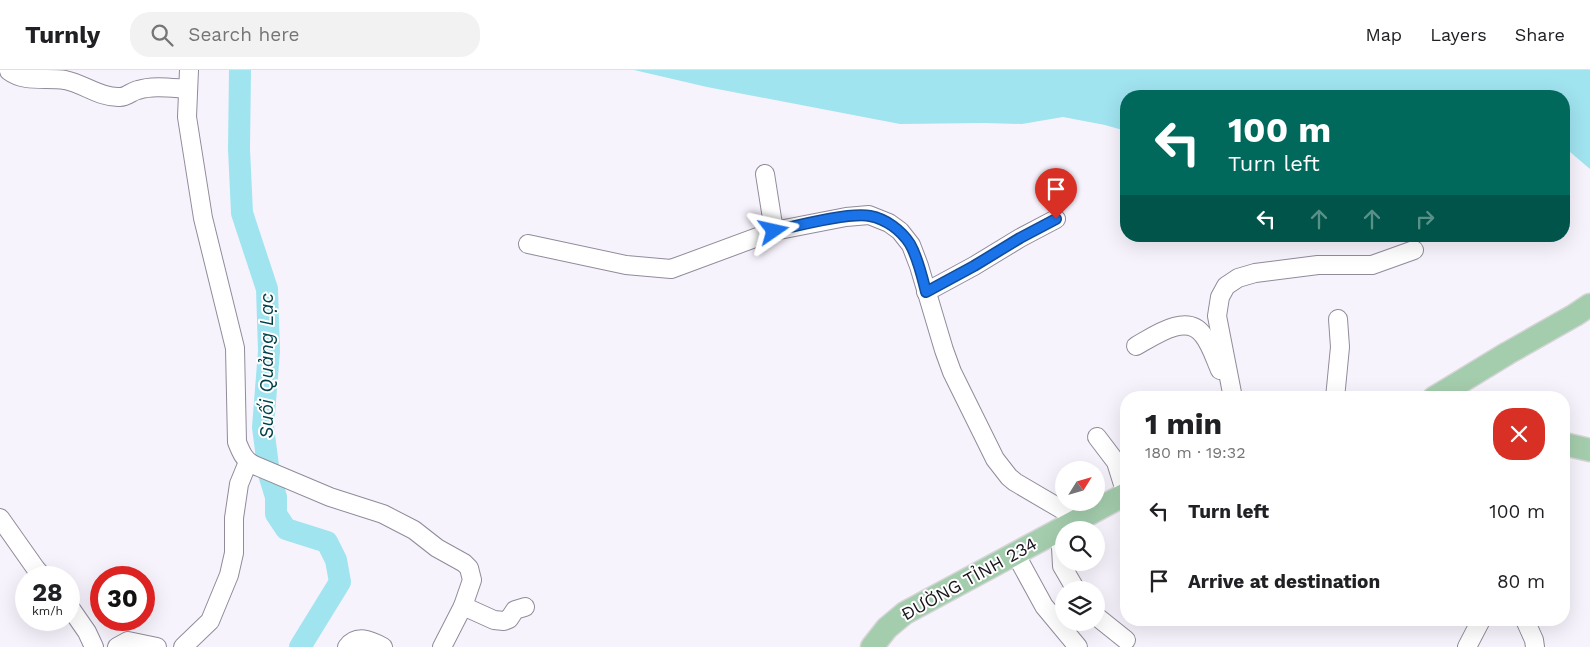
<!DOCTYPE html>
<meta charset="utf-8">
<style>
:root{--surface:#fff;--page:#f2f2f2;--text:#202124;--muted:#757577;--line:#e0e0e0}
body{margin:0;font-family:"Work Sans",sans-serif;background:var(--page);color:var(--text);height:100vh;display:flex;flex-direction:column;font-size:19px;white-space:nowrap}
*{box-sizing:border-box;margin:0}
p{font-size:16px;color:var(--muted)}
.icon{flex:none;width:28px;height:28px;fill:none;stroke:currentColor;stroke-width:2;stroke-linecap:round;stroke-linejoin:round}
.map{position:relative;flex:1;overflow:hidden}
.details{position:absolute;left:1120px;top:321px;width:450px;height:235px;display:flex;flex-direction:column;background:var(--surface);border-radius:20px;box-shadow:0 5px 20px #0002}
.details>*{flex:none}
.guide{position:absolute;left:1120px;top:20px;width:450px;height:152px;border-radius:20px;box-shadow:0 5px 20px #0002;background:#00695c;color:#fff;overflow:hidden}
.needle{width:32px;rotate:53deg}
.fabs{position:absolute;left:1055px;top:391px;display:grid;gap:10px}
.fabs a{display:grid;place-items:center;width:50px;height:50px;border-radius:50%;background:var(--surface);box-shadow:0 5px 20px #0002;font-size:25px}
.speed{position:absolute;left:15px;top:496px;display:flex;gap:10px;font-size:25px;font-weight:700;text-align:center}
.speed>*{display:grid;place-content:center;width:65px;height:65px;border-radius:50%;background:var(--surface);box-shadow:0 5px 20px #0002;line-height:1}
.speed small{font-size:12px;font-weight:400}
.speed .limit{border:8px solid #d22;background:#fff;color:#111}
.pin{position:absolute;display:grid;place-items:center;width:42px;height:42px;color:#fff;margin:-51px -21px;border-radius:50% 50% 50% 0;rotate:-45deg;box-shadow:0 0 5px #0007}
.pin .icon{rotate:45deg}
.me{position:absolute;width:55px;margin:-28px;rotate:79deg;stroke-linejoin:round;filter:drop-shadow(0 0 4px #0008)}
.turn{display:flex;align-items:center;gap:18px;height:105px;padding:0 25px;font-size:22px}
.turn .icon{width:65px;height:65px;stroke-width:2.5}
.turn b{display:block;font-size:35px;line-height:42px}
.lanes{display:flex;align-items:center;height:48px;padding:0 25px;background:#0003;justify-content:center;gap:25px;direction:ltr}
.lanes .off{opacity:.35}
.round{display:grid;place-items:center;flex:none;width:52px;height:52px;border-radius:20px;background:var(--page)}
.summary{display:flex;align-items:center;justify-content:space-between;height:85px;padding:0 25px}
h1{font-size:30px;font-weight:700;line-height:38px}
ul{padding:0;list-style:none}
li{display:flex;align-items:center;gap:15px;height:70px;padding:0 25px}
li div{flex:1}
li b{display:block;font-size:19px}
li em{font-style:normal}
header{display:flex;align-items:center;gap:30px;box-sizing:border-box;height:70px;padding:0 25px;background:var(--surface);border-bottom:1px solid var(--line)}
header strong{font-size:24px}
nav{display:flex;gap:28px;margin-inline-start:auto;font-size:18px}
.search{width:350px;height:45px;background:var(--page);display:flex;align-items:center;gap:12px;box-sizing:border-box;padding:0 18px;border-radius:20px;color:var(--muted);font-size:19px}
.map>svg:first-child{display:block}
.water{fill:#a0e4f0}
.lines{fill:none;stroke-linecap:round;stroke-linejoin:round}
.river{stroke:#a0e4f0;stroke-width:22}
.minor-casing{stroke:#918b9a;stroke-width:20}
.major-casing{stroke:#d5d5d6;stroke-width:25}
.minor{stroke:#fff;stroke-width:18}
.major{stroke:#a4cdad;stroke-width:22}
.route-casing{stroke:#114b97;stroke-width:12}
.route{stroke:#1a73e8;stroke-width:9}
.labels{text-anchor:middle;stroke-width:4;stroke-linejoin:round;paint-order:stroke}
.street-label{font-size:18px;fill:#18161c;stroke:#fff}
.water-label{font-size:19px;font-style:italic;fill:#00414a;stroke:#fff}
</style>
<header>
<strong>Turnly</strong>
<div class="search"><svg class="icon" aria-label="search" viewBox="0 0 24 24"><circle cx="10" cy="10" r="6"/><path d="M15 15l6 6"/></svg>Search here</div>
<nav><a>Map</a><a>Layers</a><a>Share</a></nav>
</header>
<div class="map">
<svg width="1590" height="577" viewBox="0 0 1590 577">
<rect width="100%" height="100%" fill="#f7f3fd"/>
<polygon class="water" points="634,0 1590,0 1590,99 1570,82 1564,80 1564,26 1126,26 1126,61 1105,55 1063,47 1022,54 984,53 900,54 707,17"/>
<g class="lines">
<polyline class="river" points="240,0 239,79 242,143 267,219 269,281 263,357 269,404 276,427 276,444 286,459 327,472 336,490 340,512 300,577"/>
<defs>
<g id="minor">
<path d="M189,0l-2,47 16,101 32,130 2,94c4,10 7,18 17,23l76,32 53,17 31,16 23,18 27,15 5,5 3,12 -9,26 -21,41"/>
<path d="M9,1c16,12 37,6 56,9 19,4 36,18 55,17 7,0 12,-6 18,-7 15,-5 34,-2 50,-1"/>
<polyline points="765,104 774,161"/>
<polyline points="528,174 626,195 671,199 774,161 846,147 869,145 889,153 900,161 911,175 919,196 944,280 952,302 995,389 1009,407 1015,412 1078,449"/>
<polyline points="926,222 974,196 1020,168 1056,149"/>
<path d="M1136,276c18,-10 51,-34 67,-11 8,10 12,24 17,35"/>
<polyline points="1233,328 1217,246 1220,227 1226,216 1238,208 1255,203 1318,195 1372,195 1414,180"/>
<polyline points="1335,328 1340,277 1338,249"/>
<polyline points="1097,367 1116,392 1126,424"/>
<polyline points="0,448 36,499 44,508"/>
<polyline points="1060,459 1062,496 1076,520"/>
<polyline points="1015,483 1044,536 1078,577"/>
<polyline points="69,536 87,562 94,577"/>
<polyline points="463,536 494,550 504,551 509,549 515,540 525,537"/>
<polyline points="1096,546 1126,570"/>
<polyline points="1525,550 1534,570 1535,577"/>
<polyline points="117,577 128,571 157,577"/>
<polyline points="183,577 210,551 229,505 234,483 234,448 239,414 248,392"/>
<path d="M347,577c10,-13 23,-7 36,0"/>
<polyline points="1467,577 1481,550"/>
</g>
<g id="major">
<polyline points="1434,328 1508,283 1575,245 1590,235"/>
<polyline points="1564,374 1590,380"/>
<polyline points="872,577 887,558 905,543 1126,424"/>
</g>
</defs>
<use href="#minor" class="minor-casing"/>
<use href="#major" class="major-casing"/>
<use href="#minor" class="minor"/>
<use href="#major" class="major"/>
</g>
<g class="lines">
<defs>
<path id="route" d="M774,161c22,-5 75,-19 96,-15 16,3 31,14 40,28 8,14 12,32 16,48l48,-26 46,-28 36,-19"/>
</defs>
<use href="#route" class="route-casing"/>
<use href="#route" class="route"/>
</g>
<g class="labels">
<g class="street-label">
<text transform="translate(969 509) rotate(-29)" y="6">ĐƯỜNG TỈNH 234</text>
</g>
<g class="water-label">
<text transform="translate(266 296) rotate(-90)" y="7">Suối Quảng Lạc</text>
</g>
</g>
</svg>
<div class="fabs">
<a><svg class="needle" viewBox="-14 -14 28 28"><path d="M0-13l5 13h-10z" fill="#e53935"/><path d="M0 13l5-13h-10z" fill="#757577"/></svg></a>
<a><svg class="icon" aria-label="search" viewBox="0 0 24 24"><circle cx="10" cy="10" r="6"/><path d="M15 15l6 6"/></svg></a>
<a><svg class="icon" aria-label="layers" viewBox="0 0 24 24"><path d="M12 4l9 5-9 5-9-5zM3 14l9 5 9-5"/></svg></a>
</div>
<div class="speed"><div>28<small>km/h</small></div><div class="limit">30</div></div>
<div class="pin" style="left:1056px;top:149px;background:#d93025"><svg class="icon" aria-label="arrive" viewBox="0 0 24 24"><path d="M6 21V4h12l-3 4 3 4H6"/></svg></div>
<svg class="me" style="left:774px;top:161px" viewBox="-20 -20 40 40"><path d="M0-17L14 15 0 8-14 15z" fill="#1a73e8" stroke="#fff" stroke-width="4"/></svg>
<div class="guide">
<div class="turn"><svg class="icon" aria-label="left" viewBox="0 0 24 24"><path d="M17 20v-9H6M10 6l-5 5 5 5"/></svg><div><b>100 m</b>Turn left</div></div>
<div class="lanes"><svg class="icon" aria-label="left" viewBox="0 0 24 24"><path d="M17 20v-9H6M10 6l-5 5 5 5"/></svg><svg class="icon off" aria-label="ahead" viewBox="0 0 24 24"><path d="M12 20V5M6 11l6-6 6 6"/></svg><svg class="icon off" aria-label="ahead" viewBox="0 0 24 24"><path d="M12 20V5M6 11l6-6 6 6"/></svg><svg class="icon off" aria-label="right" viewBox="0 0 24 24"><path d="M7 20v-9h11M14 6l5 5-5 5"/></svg></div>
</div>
<section class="details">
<div class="summary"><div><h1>1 min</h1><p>180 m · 19:32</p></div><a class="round" style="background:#d93025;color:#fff"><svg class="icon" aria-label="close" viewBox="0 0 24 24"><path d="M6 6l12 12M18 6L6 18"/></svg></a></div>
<ul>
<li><svg class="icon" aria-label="left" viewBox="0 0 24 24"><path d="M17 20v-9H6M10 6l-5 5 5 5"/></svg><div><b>Turn left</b></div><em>100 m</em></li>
<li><svg class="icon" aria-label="arrive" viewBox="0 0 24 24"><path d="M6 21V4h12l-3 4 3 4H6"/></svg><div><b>Arrive at destination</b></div><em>80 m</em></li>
</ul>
</section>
</div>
